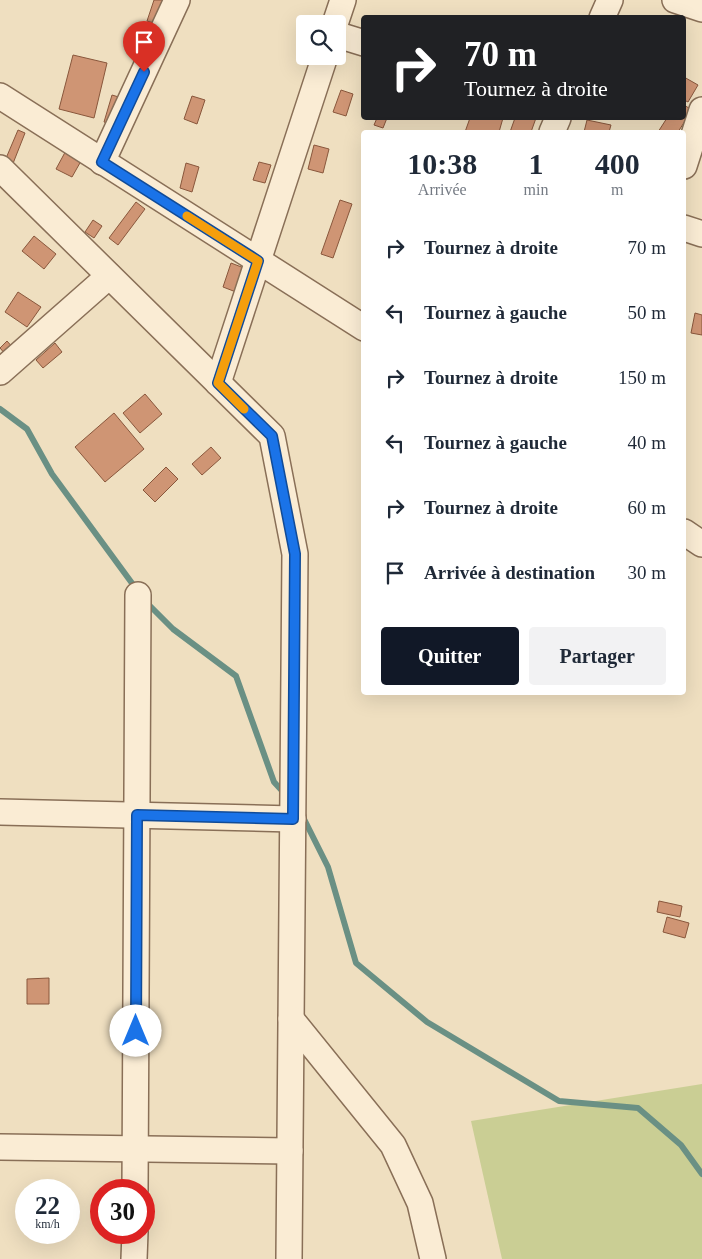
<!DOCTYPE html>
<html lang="fr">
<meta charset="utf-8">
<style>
:root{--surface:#fff;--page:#f2f2f3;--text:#1f2937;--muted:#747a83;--accent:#111827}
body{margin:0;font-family:"Times New Roman",serif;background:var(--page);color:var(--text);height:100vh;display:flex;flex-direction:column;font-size:19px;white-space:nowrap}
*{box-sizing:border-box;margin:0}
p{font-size:16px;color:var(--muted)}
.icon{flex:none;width:28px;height:28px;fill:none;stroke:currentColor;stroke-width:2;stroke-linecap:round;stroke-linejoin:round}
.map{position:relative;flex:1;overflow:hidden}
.sheet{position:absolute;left:361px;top:130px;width:325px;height:565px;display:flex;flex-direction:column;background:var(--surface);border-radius:5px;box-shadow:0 5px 20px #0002}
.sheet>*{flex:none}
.guide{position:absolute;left:361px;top:15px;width:325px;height:105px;border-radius:5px;box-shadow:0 5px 20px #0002;background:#202124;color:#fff;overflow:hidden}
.fabs{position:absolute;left:296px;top:15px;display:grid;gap:10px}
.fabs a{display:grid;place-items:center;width:50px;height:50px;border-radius:5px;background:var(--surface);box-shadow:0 5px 20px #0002;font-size:25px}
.speed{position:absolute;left:15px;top:1179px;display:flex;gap:10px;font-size:25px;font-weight:700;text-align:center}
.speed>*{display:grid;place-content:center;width:65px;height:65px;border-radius:50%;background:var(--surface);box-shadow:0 5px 20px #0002;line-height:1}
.speed small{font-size:12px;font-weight:400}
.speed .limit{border:8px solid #d22;background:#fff;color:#111}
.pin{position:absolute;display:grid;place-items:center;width:42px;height:42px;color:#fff;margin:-51px -21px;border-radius:50% 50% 50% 0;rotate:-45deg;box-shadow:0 0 5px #0007}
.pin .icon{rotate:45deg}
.me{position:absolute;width:55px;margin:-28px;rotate:0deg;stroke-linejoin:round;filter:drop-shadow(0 0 4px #0008)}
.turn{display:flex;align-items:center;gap:18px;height:105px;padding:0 20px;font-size:22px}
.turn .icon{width:65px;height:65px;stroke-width:2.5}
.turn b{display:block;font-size:35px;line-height:42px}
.eta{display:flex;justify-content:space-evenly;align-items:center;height:85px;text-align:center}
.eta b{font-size:30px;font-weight:800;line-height:35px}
.primary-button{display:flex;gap:10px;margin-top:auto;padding:10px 20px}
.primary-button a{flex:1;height:58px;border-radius:5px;background:var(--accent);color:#fff;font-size:20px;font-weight:800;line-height:58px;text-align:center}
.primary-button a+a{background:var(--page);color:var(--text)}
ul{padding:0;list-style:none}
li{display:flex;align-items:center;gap:15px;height:65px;padding:0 20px}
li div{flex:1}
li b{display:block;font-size:19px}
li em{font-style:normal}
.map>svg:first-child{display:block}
.green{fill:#cace94}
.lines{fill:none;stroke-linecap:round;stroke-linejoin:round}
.stream{stroke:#6a9084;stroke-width:6}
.building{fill:#cf9574;stroke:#89573c}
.minor-casing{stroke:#896f57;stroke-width:28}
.minor{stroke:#faecd4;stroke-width:25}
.route-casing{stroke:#114b97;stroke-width:12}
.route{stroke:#1a73e8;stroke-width:9}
.slow{stroke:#f59e0b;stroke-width:9}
</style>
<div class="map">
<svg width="702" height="1259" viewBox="0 0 702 1259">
<rect width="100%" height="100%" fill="#efdfc0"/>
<polygon class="green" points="702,1084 702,1259 502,1259 471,1121"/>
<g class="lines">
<g class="stream">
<polyline points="0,409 27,429 52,474 137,590"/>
<polyline points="146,602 173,629 236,676 274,782 285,794"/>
<polyline points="302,815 328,867 356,963 427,1022 559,1101 638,1108 681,1145 702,1174"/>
</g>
</g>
<g class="building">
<polygon points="154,0 165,0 157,24 147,21"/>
<polygon points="73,55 107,63 94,118 59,109"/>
<polygon points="684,77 698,85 688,102 684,100"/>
<polygon points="341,90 353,94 346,116 333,112"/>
<polygon points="112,95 122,98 113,125 104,122"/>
<polygon points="192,96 205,100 197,124 184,119"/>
<polygon points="684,105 692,110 678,132 658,132 667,118 684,118"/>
<polygon points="377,118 387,118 383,128 374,125"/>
<polygon points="470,118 503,118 499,132 465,132"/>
<polygon points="515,118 536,118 531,132 510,132"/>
<polygon points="587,120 611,125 609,132 584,132"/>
<polygon points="18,130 25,133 12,166 4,163"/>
<polygon points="69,145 85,154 72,177 56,169"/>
<polygon points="314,145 329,149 323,173 308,169"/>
<polygon points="259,162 271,165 265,183 253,180"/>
<polygon points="186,163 199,167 192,192 180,188"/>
<polygon points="340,200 352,204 333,258 321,254"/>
<polygon points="136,202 145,209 118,245 109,238"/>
<polygon points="93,220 102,226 94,238 85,232"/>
<polygon points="34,236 56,254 44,269 22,251"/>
<polygon points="231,263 244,268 236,292 223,287"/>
<polygon points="18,292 41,307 27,327 5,312"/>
<polygon points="695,313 702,315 702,335 691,333"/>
<polygon points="7,341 14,349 6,355 0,348"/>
<polygon points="55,343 62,352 43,368 36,360"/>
<polygon points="145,394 162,414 140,433 123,413"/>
<polygon points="114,413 144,449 105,482 75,447"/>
<polygon points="211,447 221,458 202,475 192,464"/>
<polygon points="166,467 178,479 155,502 143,490"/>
<polygon points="659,901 682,906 680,917 657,912"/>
<polygon points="667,917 689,923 685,938 663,932"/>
<polygon points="49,978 49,1004 27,1004 27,979"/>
</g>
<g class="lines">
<defs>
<g id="minor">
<polyline points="675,0 702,9"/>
<polyline points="602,18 610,0"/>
<polyline points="335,24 343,0"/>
<polyline points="338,35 364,43"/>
<polyline points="0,96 364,328"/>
<polyline points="552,132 558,118"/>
<polyline points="102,162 177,0"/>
<polyline points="684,166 702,110"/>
<polyline points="0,168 272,436 295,554 289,1259"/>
<polyline points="684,228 702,234"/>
<polyline points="0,372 109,276"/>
<polyline points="218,383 325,56"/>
<polyline points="684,532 702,544"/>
<polyline points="0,812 293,819"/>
<polyline points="291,1019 393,1145 420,1203 433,1259"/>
<polyline points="0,1147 290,1151"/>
<polyline points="135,1190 138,595"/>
<polyline points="134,1259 135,1232"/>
</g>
</defs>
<use href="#minor" class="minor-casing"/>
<use href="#minor" class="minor"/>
</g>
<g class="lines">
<defs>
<polyline id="route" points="136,1031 137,815 293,819 295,554 272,436 218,383 258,261 102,162 144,72"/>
</defs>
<use href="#route" class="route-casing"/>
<use href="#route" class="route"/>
<polyline class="slow" points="187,216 258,261 218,383 244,409"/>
</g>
</svg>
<div class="fabs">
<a><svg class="icon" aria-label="search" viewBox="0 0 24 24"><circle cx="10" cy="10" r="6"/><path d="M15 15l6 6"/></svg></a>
</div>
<div class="speed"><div>22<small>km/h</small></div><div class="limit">30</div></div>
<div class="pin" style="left:144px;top:72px;background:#d93025"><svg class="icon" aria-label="arrive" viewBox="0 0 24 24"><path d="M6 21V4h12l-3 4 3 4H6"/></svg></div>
<svg class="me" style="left:136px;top:1031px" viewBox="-20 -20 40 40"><circle r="19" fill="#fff"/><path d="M0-13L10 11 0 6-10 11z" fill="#1a73e8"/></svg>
<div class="guide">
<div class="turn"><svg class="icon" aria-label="right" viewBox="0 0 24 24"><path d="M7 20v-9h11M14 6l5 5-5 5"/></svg><div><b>70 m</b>Tournez à droite</div></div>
</div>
<section class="sheet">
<div class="eta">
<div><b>10:38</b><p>Arrivée</p></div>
<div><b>1</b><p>min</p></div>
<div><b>400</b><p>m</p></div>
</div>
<ul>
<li><svg class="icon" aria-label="right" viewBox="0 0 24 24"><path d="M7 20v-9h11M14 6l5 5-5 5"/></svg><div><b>Tournez à droite</b></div><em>70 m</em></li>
<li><svg class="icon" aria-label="left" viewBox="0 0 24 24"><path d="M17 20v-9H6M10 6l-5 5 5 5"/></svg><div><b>Tournez à gauche</b></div><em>50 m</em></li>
<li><svg class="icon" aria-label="right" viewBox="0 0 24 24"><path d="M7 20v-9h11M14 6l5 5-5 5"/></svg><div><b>Tournez à droite</b></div><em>150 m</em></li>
<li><svg class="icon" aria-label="left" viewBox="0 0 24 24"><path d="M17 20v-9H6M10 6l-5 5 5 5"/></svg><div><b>Tournez à gauche</b></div><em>40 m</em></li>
<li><svg class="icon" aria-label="right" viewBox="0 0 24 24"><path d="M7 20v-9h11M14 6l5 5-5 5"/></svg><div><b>Tournez à droite</b></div><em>60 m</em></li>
<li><svg class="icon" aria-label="arrive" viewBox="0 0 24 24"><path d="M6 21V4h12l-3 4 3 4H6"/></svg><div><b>Arrivée à destination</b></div><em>30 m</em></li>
</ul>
<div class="primary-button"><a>Quitter</a><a>Partager</a></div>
</section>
</div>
